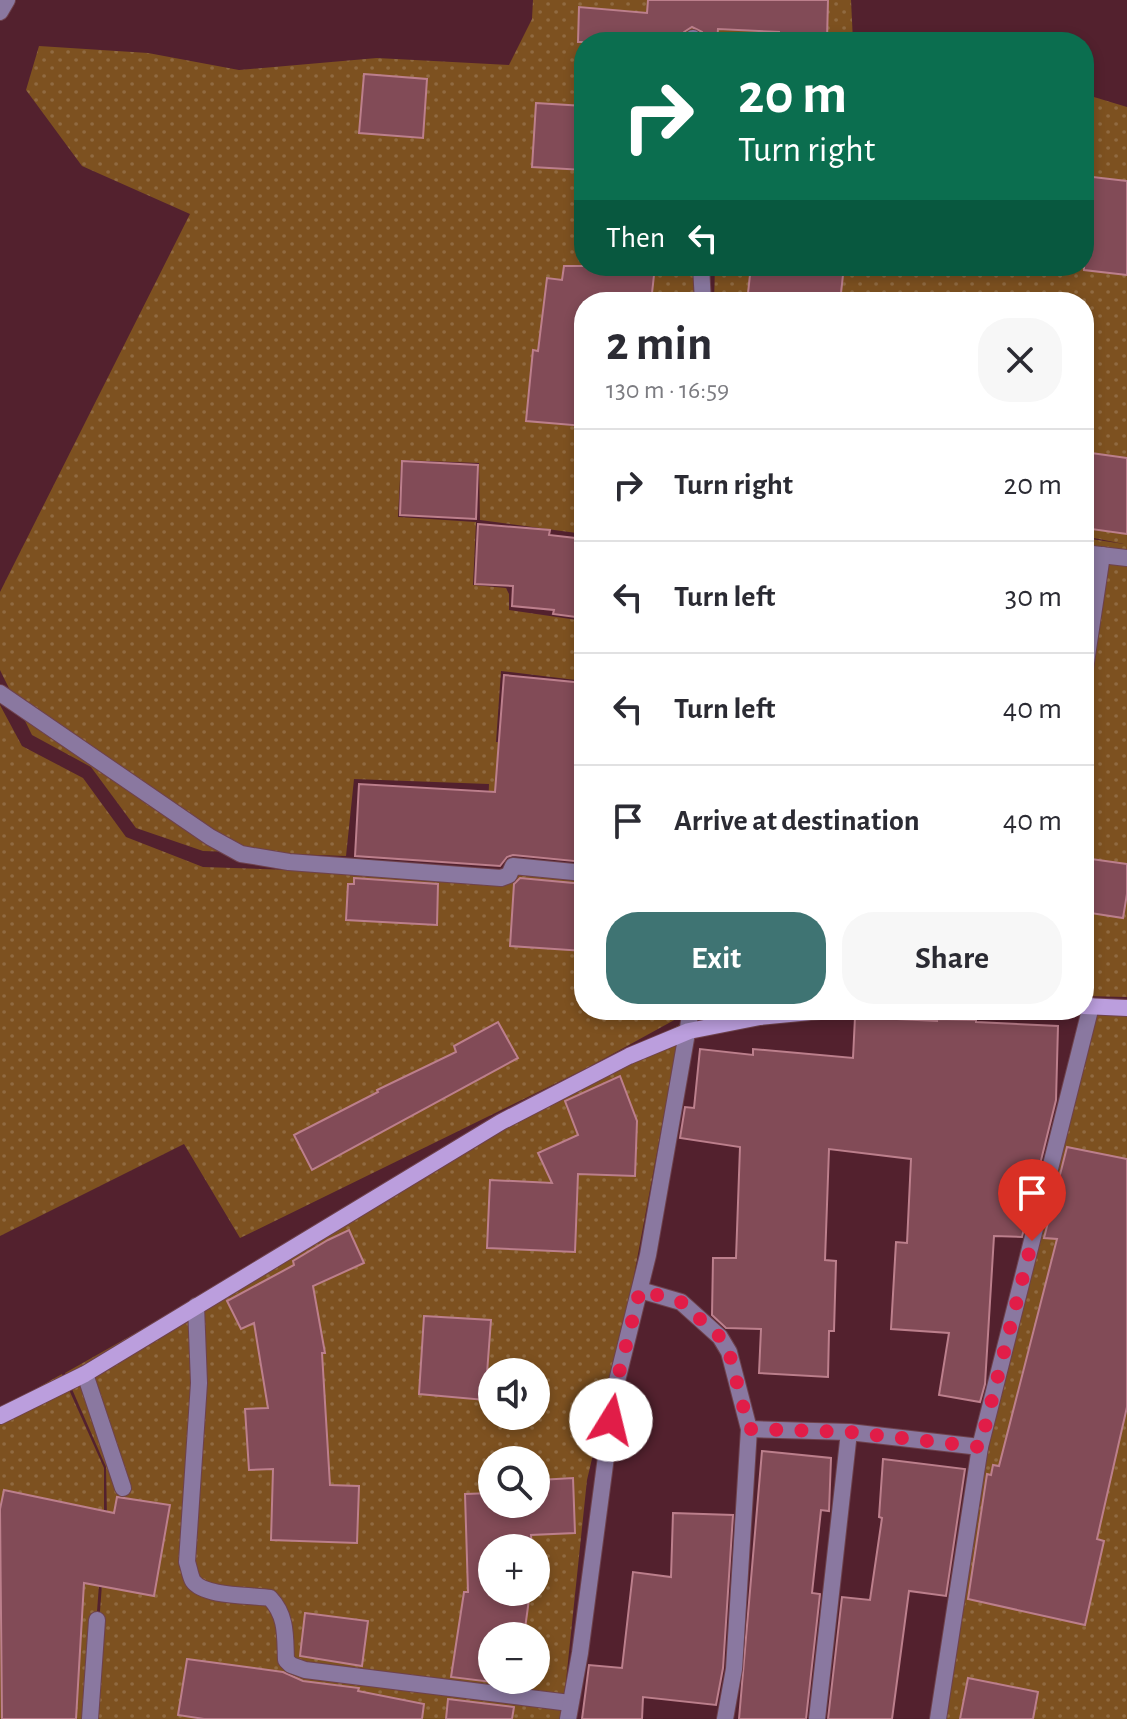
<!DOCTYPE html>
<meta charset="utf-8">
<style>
:root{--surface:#fff;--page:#f7f7f7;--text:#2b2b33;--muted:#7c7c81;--line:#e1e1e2;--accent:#3f7473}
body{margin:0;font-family:"Alegreya Sans",sans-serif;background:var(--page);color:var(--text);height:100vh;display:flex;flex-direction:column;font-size:30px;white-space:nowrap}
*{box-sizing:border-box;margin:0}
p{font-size:26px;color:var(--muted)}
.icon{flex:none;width:44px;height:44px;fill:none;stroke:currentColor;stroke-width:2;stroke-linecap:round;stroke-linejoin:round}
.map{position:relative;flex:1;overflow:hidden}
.details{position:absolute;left:574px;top:292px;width:520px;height:728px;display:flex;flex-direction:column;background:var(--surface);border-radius:32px;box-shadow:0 4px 12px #0003}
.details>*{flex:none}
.hud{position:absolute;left:574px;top:32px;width:520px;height:244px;border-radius:32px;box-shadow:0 4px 12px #0003;background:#0b6e4f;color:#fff;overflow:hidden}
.controls{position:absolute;left:478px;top:1358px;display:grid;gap:16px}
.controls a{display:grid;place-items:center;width:72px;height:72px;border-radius:50%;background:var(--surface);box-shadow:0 4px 12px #0003;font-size:40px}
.pin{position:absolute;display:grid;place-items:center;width:68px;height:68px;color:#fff;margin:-82px -34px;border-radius:50% 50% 50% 0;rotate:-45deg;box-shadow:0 0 8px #0007}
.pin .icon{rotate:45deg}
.me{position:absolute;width:88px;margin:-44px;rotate:9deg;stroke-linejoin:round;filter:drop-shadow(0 0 6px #0008)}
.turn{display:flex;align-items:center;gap:28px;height:168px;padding:0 32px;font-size:36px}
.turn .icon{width:104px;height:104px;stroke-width:2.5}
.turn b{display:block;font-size:56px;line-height:68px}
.then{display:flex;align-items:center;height:76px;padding:0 32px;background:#0003;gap:16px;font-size:30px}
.round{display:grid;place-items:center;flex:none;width:84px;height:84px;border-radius:32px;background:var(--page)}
.overview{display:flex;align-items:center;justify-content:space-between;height:136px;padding:0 32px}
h1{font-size:48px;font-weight:700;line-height:60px}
.button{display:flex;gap:16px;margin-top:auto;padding:16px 32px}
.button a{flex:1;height:92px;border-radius:32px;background:var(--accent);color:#fff;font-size:32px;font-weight:700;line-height:92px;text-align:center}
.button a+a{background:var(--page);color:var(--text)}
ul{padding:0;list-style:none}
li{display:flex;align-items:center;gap:24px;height:112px;padding:0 32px;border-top:2px solid var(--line)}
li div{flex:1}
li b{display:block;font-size:30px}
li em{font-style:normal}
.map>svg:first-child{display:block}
.grass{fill:url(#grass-dots);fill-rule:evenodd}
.building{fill:#824b57;stroke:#bc7f8c;stroke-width:2}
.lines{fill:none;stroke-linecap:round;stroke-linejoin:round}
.lane-casing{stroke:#6e424d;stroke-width:18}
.street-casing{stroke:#6e424d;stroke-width:18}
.secondary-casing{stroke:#6e424d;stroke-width:18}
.lane{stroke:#8a78a0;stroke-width:16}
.street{stroke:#8a78a0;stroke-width:16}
.secondary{stroke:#bb9edd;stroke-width:16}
.route{stroke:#e11d48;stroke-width:14;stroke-dasharray:0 25.2}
</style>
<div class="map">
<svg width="1127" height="1719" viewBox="0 0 1127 1719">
<defs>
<pattern id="grass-dots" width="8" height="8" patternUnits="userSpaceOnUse" patternTransform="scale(2)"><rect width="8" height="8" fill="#7d5120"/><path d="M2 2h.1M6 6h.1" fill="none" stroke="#906a41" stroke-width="1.8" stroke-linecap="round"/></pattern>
</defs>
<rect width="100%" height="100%" fill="#53212e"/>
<g class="grass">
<polygon points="533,0 681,0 584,42 584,266 710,266 710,302 584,302 584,534 480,520 479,463 401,460 398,517 476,522 473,585 506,588 509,594 509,610 584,621 584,681 501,671 496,742 529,745 486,861 489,784 354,779 346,856 203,851 136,828 91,767 32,735 0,670 0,592 190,214 82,166 26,90 39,46 148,53 239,70 377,58 509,65 532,19"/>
<polygon points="683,0 851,0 853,42 684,42"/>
<polygon points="1084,94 1127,107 1127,997 1084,996 1084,538 1124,544 1084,536 1084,302 714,302 715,266 1084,266"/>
<polygon points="0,705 22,746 83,778 126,837 203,867 493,877 512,868 584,876 584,1010 678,1010 678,1018 587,1068 240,1238 184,1144 0,1236"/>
<polygon points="1088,1009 1127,1010 1127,1719 935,1719 980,1472"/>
<path d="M681,1024l-52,278 -42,178 -25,239h-470l15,-202 -1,-50 -41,-94zM492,1372h44v44h-44zM492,1460h44v44h-44zM492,1548h44v44h-44zM492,1636h44v44h-44z"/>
<polygon points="62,1374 104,1468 104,1517 89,1719 0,1719 0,1409"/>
</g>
<g class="building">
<polygon points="648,0 828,0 827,40 779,39 779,32 718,29 717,42 704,42 702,32 692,27 684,32 682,42 578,42 579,7 647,13"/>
<polygon points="364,74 427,79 423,138 359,133"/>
<polygon points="536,103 584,106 584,170 532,167"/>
<polygon points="1084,176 1127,181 1127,275 1084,270"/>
<polygon points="564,266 655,266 651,302 584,302 584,426 526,421 533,350 538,351 547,278 562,280"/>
<polygon points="751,266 844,266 840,302 747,302"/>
<polygon points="1084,452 1127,458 1127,534 1084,528"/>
<polygon points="402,461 478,465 476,519 400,515"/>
<polygon points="478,524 550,530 549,535 584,539 584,618 553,614 554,610 512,606 513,586 475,584"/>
<polygon points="504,675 584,683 584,862 513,855 507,857 500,866 355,856 359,784 495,792"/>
<polygon points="1084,858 1127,864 1127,894 1123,918 1084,912"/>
<polygon points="354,878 438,884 437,925 346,920 348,884 354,884"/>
<polygon points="520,878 584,884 584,951 510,946 514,884"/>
<polygon points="855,1017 937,1021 937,1019 976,1020 976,1022 1058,1026 1056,1100 1022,1237 994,1236 985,1384 980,1402 939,1395 949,1333 891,1329 896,1242 907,1243 911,1159 829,1149 825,1260 836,1261 834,1331 829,1331 828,1377 759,1373 761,1329 726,1328 712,1315 713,1258 736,1258 740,1147 680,1138 685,1107 694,1108 700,1049 753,1055 753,1049 853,1058"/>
<polygon points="498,1022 518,1058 312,1170 294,1135 378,1092 377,1090 456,1052 454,1046"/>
<polygon points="620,1076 637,1121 635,1176 578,1174 575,1252 487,1248 490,1180 552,1183 538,1153 578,1135 565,1101"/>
<polygon points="1067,1147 1127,1159 1127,1407 1097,1539 1104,1541 1085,1625 968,1599 987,1474 991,1475 993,1465 999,1466 1057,1239 1044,1238"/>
<polygon points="349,1230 364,1263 313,1286 325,1353 322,1353 330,1485 359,1486 357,1543 271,1540 273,1469 249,1470 245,1409 268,1408 254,1323 241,1329 227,1301 294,1265 293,1261 328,1240"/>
<polygon points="424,1316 491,1320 485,1400 419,1394"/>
<polygon points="762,1451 831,1458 829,1511 821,1510 812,1593 820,1594 806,1719 739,1719"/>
<polygon points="883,1459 965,1469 946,1596 909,1591 892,1719 828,1719 842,1597 870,1600 882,1518 879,1517"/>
<polygon points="573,1478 575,1533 531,1535 532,1548 492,1548 492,1592 530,1592 524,1636 492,1636 492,1680 518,1680 517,1685 451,1677 464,1592 468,1592 465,1494 492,1493 492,1504 536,1504 539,1480"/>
<polygon points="4,1490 114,1513 117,1497 170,1505 154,1596 84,1583 76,1719 2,1719 0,1509"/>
<polygon points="673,1513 733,1515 723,1668 716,1705 643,1697 642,1719 582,1719 589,1665 622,1668 633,1572 671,1577"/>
<polygon points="305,1613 368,1621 362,1666 300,1656"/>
<polygon points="187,1659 283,1672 303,1681 359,1688 358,1691 424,1704 422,1719 204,1719 178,1715"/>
<polygon points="968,1678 1038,1692 1033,1719 960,1719"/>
<polygon points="448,1699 514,1707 512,1719 446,1719"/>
</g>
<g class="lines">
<defs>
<polyline id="lane" points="85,1374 123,1488"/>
<g id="street">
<polyline points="0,12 7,0"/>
<polyline points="693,38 693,42"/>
<polyline points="701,266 703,302"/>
<polyline points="1084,553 1127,558"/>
<polyline points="1084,676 1102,555"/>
<polyline points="0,693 210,837 241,854 289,862 501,878 509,875 513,866 584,873"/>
<polyline points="640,1290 681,1302 720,1337 729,1352 749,1429 734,1669 725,1719"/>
<path d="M196,1306l3,77 -12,179c2,5 3,14 6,19 11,16 58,14 77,17 17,18 15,38 16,62l5,5 14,5 265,33"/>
<polyline points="749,1429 849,1432 980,1447"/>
<polyline points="90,1719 97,1620"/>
<polyline points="568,1719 580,1653 615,1389 648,1255 691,1010"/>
<polyline points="817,1719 849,1432"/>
<polyline points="938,1719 980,1447 1091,1006"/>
</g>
<g id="secondary">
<polyline points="1084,1006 1127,1008"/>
<polyline points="0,1416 85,1374 501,1122 629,1056 689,1031 760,1017 831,1010"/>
</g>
</defs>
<use href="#lane" class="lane-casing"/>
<use href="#street" class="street-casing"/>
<use href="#secondary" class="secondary-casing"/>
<use href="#lane" class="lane"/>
<use href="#street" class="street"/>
<use href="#secondary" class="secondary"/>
</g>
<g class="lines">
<polyline class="route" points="611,1420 615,1389 640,1290 681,1302 720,1337 729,1352 749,1429 849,1432 980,1447 1032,1241"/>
</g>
</svg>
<div class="controls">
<a><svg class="icon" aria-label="sound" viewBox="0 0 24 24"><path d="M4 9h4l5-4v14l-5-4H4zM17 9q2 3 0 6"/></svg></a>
<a><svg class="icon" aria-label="search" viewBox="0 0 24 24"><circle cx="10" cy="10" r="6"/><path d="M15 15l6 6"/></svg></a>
<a>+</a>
<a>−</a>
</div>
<div class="pin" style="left:1032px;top:1241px;background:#d93025"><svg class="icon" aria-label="arrive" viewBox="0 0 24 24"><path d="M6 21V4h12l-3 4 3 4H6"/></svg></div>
<svg class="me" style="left:611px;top:1420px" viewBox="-20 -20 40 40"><circle r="19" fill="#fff"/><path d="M0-13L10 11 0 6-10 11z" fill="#e11d48"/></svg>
<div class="hud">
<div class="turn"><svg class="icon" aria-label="right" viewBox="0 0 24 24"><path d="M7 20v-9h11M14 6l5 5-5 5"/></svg><div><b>20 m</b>Turn right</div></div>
<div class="then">Then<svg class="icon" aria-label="left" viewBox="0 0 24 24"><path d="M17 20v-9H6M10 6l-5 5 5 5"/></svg></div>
</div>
<section class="details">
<div class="overview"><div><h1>2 min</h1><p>130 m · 16:59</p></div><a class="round"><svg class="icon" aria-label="close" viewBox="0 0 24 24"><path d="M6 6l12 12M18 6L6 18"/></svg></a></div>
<ul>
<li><svg class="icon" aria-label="right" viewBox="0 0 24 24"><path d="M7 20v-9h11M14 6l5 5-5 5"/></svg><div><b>Turn right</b></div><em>20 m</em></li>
<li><svg class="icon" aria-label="left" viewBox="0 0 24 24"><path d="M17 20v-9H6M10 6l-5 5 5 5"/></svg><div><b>Turn left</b></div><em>30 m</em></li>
<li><svg class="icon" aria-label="left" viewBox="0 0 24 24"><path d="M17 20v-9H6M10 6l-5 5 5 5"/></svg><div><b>Turn left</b></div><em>40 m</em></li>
<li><svg class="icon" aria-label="arrive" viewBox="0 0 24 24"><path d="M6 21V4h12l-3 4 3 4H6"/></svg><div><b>Arrive at destination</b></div><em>40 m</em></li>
</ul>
<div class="button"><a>Exit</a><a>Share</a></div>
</section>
</div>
